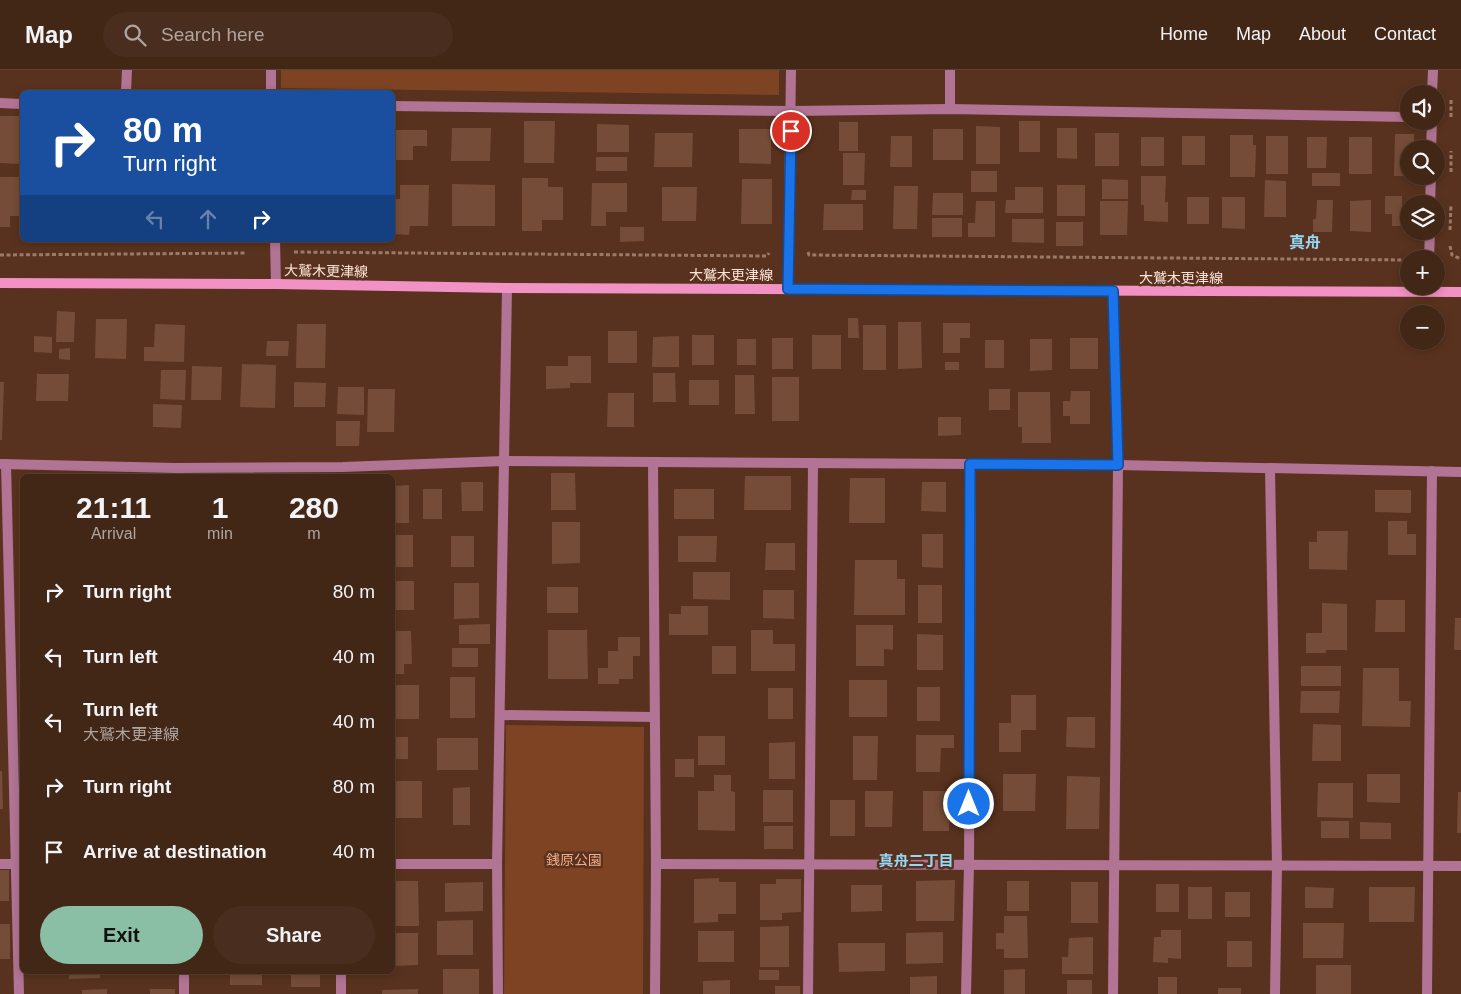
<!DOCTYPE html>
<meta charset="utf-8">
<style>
:root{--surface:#422616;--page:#492e1f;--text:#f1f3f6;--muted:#aea5a1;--line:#5a4335;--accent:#8abfa5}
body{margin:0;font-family:Arial,"Noto Sans JP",sans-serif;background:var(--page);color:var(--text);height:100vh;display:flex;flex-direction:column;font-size:19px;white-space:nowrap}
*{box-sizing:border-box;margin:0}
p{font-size:16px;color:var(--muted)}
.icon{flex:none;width:28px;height:28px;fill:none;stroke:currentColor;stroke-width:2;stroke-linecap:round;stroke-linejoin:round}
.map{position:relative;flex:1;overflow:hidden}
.panel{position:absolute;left:20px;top:404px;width:375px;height:500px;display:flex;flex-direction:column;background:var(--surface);border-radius:8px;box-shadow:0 2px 8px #0003,0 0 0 1px var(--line)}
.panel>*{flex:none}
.banner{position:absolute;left:20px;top:20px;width:375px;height:152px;border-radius:8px;box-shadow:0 2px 8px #0003,0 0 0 1px var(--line);background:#1a4fa0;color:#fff;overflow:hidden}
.buttons{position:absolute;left:1400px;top:15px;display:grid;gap:10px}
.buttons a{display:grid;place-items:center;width:45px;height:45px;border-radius:50%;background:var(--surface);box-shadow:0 2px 8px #0003,0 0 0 1px var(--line);font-size:25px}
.pin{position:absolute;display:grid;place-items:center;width:42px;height:42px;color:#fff;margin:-21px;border:2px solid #fff;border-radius:50%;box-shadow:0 1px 5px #0007}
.me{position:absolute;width:55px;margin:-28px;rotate:0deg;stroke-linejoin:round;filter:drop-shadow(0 0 4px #0008)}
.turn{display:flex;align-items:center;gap:18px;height:105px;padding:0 20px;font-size:22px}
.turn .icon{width:65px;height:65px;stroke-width:2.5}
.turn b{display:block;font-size:35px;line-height:42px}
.lanes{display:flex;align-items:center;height:48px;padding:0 20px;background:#0003;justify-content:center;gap:25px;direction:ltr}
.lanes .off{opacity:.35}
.eta{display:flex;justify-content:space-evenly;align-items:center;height:85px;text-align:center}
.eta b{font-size:30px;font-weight:700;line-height:35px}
.action{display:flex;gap:10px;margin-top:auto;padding:10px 20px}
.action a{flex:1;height:58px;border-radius:30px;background:var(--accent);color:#111;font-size:20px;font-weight:700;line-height:58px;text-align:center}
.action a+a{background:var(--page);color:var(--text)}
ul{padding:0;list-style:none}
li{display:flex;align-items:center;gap:15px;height:65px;padding:0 20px}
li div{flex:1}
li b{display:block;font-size:19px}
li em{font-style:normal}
header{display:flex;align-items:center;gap:30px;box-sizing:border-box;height:70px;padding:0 25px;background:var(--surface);border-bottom:1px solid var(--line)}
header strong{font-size:24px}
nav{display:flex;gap:28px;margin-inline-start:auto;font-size:18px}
.search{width:350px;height:45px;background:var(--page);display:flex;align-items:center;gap:12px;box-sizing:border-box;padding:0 18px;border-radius:28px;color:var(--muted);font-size:19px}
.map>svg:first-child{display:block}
.green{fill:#7d4323}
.building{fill:#754c37}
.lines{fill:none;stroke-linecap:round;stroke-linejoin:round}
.path{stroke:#9b7a69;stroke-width:3;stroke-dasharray:4 2.5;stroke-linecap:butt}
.street{stroke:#b17494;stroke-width:10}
.secondary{stroke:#f191c4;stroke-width:10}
.route-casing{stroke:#114b97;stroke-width:12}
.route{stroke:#1a73e8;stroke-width:9}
.labels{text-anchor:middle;stroke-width:5;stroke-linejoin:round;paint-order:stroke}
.street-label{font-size:14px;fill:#fee5d9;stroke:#58321e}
.park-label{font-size:14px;fill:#f4ab88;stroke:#58321e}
.neighbourhood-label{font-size:15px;font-weight:bold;fill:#95d9f7;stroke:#58321e}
.quarter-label{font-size:16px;font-weight:bold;fill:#95d9f7;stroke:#58321e}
</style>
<header>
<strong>Map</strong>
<div class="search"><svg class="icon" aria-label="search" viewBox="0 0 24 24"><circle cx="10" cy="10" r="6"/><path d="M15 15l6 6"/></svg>Search here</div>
<nav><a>Home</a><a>Map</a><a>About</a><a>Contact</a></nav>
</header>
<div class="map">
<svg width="1461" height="924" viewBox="0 0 1461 924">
<rect width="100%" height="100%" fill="#58321e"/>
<g class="green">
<polygon points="281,0 779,0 779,25 281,18"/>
<polygon points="506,655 644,657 643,924 504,924"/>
</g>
<g class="building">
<polygon points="0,46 22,46 22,94 0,93"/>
<polygon points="524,51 555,51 554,93 524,93"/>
<rect x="1019" y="51" width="21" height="31"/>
<rect x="839" y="52" width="19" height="29"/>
<polygon points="597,54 629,55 629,82 597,82"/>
<polygon points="976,56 1000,57 1000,94 976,94"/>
<polygon points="452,58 491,58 490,91 451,91"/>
<polygon points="1057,58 1077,58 1077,89 1057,88"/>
<polygon points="739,59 771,59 771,94 739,93"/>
<rect x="933" y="59" width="30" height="31"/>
<polygon points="392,60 427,60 427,76 413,76 413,90 392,90"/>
<polygon points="655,63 693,63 692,97 654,97"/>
<rect x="1095" y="63" width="24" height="33"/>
<polygon points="1395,64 1414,64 1414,79 1409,79 1409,96 1406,96 1406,106 1394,106"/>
<polygon points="1230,65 1253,65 1253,75 1256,75 1255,107 1230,107"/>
<polygon points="891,66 912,66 912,97 890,97"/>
<rect x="1182" y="66" width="23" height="29"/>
<rect x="1266" y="66" width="22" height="38"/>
<rect x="1141" y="67" width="23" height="29"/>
<polygon points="1307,67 1327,67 1326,98 1307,98"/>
<rect x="1349" y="67" width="23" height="37"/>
<polygon points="843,83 865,83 864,115 843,115"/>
<rect x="596" y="87" width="31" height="14"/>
<rect x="971" y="101" width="26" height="21"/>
<rect x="1312" y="103" width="28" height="13"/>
<polygon points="1141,106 1166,106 1165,132 1168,132 1168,152 1144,151 1144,135 1141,135"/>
<polygon points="0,107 22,107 22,146 10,146 10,157 0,157"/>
<polygon points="522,108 548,108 548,117 563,117 563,150 542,150 542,161 522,161"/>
<polygon points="742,109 772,109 772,154 741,154"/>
<polygon points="1102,109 1128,110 1128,129 1102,129"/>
<polygon points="1265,110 1286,111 1286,147 1264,147"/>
<polygon points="592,113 627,113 627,142 606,142 606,156 591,156"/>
<polygon points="452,114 495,115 495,156 452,156"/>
<polygon points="400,115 429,115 428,156 410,156 409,165 392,164 392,129 400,129"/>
<rect x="1057" y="115" width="28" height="31"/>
<polygon points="894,116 918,116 917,159 893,159"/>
<polygon points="662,117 697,117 696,151 662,151"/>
<polygon points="1015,117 1043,117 1043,143 1005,143 1006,130 1015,130"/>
<polygon points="852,120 866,120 866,130 851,130"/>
<polygon points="933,123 963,123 963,145 932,145"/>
<polygon points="1385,126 1402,126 1402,156 1392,156 1392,144 1385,144"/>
<rect x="1187" y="127" width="22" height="27"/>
<polygon points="1222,127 1245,127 1245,159 1222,158"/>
<polygon points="1317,130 1333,130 1332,162 1313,162 1313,149 1316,149"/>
<polygon points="1371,130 1371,162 1350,161 1350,131"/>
<polygon points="976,131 995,131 995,167 968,167 968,153 975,153"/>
<polygon points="1100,131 1128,131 1127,165 1100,165"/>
<polygon points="824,134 863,134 863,160 823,160"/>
<rect x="932" y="148" width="30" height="19"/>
<polygon points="1012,149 1044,149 1044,173 1012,172"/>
<rect x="1056" y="152" width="27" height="24"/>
<polygon points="620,157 644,157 644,171 620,172"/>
<polygon points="57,241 75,242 74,272 56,272"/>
<polygon points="848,248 858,248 859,268 848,268"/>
<polygon points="96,249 127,249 126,289 95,288"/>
<polygon points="898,252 921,252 922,298 898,299"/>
<polygon points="943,253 970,253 970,268 960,268 960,283 943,283"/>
<polygon points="155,254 185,255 184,292 144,291 144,277 154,277"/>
<polygon points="297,254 326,254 325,298 296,298"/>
<rect x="863" y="255" width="23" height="45"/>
<rect x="608" y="261" width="29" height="32"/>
<rect x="692" y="265" width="22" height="30"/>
<rect x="812" y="265" width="29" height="34"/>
<polygon points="34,266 52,267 52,283 34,282"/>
<polygon points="679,266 679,297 652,297 653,267"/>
<rect x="772" y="268" width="21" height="31"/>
<rect x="1070" y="268" width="28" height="31"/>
<rect x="737" y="269" width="19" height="26"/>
<polygon points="1030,269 1052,269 1052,300 1030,301"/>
<rect x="985" y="270" width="19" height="28"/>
<polygon points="267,271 289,271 288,286 266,286"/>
<polygon points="70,278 70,290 59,289 59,279"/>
<polygon points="568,286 591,286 591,313 570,313 570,318 546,319 546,296 568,296"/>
<rect x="945" y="292" width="14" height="8"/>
<polygon points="242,294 276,295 275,338 240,337"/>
<polygon points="192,296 222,297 221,330 191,330"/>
<polygon points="161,300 186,300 185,330 160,329"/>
<polygon points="653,303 675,303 676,332 653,332"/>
<polygon points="37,304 69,304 68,331 36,331"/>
<polygon points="735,305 754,305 755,344 735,344"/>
<rect x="772" y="307" width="27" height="44"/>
<rect x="689" y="310" width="30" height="25"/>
<polygon points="0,312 4,312 2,370 0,370"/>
<polygon points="294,312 326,313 325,337 294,337"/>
<polygon points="338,317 364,317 364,345 337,344"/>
<polygon points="368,319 395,319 394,362 367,362"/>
<rect x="989" y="319" width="21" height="21"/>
<polygon points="1071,321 1090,321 1090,354 1070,354 1070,346 1063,346 1063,331 1070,331"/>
<polygon points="1018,322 1050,322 1051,373 1022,373 1022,357 1018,357"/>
<polygon points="608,323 634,323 634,357 607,357"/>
<polygon points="153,334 182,335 181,358 153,357"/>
<polygon points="938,347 961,347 961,365 938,366"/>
<polygon points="336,351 360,351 359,376 336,376"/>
<polygon points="254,402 254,406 230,406 230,403"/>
<polygon points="84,403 84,406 58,406 58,404"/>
<polygon points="551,403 575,403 576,440 551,440"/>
<polygon points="745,406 791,406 791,440 744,440"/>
<polygon points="850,408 885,408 885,453 849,453"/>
<polygon points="461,412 483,412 483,441 462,441"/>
<polygon points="922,412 946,412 946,442 921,441"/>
<polygon points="409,415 409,453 392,453 392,416"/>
<rect x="423" y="419" width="19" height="30"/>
<rect x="674" y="419" width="40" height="30"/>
<polygon points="1375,420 1411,420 1411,443 1375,442"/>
<polygon points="1388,451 1407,451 1407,464 1416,464 1416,485 1388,485"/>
<polygon points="552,452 580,452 580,493 552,494"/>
<polygon points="1317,461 1348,461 1347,500 1309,499 1309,472 1317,472"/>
<polygon points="922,464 943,464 943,498 922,497"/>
<rect x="392" y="465" width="21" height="32"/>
<rect x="451" y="466" width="23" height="31"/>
<polygon points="678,466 717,466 716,492 678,492"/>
<polygon points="766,473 795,473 795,500 765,500"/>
<polygon points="855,490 897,490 897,509 905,509 905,545 854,545"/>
<polygon points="693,502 730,502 730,530 693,529"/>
<rect x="392" y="511" width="22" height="29"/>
<polygon points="454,513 479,513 479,548 454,549"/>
<rect x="918" y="515" width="24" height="38"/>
<rect x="547" y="517" width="31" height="26"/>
<polygon points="763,520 794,520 794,549 763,548"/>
<polygon points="1376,530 1405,530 1405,562 1375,562"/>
<polygon points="1322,533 1347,534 1347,580 1326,580 1326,583 1306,583 1306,563 1322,563"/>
<polygon points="681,536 708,536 708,565 669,565 669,544 681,544"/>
<polygon points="1455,548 1461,548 1461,580 1454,580"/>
<polygon points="490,554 490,574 459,574 459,555"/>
<polygon points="856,555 893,555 893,580 884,579 884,596 856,596"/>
<polygon points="548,560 587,560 588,609 548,609"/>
<polygon points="751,560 773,560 773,574 795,574 795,601 751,601"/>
<polygon points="392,561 411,561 412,594 404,594 404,604 392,604"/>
<polygon points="917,564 943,565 943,600 917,600"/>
<polygon points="618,567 640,567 640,586 633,586 633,609 619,609 619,614 598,614 598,598 608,598 608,581 618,581"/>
<rect x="712" y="576" width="24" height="28"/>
<rect x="452" y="578" width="26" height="19"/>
<rect x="1301" y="596" width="40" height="20"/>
<polygon points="1363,598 1399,598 1399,631 1411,631 1410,657 1362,656"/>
<rect x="450" y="607" width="25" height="41"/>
<rect x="849" y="610" width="38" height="37"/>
<rect x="392" y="615" width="27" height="34"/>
<rect x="917" y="617" width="23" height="34"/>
<rect x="768" y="618" width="25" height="31"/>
<polygon points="1301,621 1340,621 1339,643 1300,643"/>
<polygon points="1011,625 1036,625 1036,660 1021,660 1021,682 999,682 999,653 1011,653"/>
<polygon points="1067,647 1095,647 1095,678 1066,677"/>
<polygon points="1313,654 1341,655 1341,691 1312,691"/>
<polygon points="916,665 954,665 954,678 941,678 940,702 916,702"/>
<rect x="698" y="666" width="27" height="29"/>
<polygon points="853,666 878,666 877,710 853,710"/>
<rect x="392" y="667" width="16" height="22"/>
<rect x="437" y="668" width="41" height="32"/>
<polygon points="795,672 795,709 769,709 769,673"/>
<rect x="675" y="689" width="19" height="18"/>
<polygon points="0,701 2,701 3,739 0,739"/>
<polygon points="1003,704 1036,704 1035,741 1003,741"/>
<polygon points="1367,704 1400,704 1400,733 1367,732"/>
<polygon points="714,705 731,705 731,721 735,722 735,761 698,760 698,721 714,721"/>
<polygon points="1067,706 1100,707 1099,759 1066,759"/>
<rect x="392" y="711" width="30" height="37"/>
<polygon points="1318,713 1353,713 1353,748 1317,747"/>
<polygon points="470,717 470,755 453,755 453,718"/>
<rect x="763" y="720" width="30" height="32"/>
<polygon points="865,721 893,721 892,757 865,757"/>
<polygon points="923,721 950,721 949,761 923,761"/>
<polygon points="1458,722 1461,722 1461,763 1457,763"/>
<rect x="830" y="730" width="25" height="36"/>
<rect x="1321" y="751" width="28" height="17"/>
<polygon points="1360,752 1391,753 1391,769 1360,769"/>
<rect x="764" y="756" width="29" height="23"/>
<rect x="0" y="800" width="9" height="31"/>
<polygon points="719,808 719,812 736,812 736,844 718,844 718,852 694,853 694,809"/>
<polygon points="776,809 801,809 801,842 782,843 782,850 760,850 760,814 776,814"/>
<polygon points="955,810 954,851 916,851 916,811"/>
<polygon points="392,811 418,811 419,856 392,856"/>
<rect x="1007" y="811" width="22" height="30"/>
<polygon points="483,812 483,841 445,842 445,813"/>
<rect x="1071" y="812" width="27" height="41"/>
<rect x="1156" y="814" width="23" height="28"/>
<polygon points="851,815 882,815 882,841 851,842"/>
<rect x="1188" y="817" width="24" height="32"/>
<polygon points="1305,817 1334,818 1333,838 1305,838"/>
<polygon points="1369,817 1415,817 1414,852 1369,852"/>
<rect x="1225" y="822" width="25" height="25"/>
<polygon points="1004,846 1027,846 1028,888 1004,888 1004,879 996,879 996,863 1004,863"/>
<polygon points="473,850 473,885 437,885 437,851"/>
<polygon points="1303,853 1344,853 1343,888 1303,888"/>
<rect x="0" y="854" width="10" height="35"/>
<polygon points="789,856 789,897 760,897 760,857"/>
<polygon points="1161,860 1181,860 1181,889 1168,888 1168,893 1153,892 1154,867 1161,867"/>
<rect x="698" y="861" width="36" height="31"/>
<polygon points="943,862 943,893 906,894 906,863"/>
<polygon points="392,863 418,863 418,895 392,896"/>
<polygon points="1093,867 1093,904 1062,904 1062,887 1068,887 1069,868"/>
<rect x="1227" y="871" width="25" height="26"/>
<polygon points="838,873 885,873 885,901 839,902"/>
<rect x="1316" y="895" width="35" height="29"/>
<rect x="443" y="899" width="36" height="25"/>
<polygon points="1025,899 1025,924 1004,924 1004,900"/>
<rect x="759" y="900" width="20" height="10"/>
<polygon points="69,901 100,901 100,908 69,909"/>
<rect x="230" y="901" width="32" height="14"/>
<rect x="291" y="901" width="29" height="16"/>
<polygon points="937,906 937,924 910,924 910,907"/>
<rect x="1158" y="907" width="19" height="17"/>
<polygon points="730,910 730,924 703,924 703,911"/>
<rect x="1067" y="910" width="25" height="14"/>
<rect x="775" y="916" width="25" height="8"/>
<rect x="1218" y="918" width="23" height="6"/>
<polygon points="107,919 107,924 82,924 82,920"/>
<rect x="150" y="919" width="25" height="5"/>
<polygon points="418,919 418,924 382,924 382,920"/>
</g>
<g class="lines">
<g class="path">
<polyline points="1451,47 1451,29"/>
<polyline points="1451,102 1451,81"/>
<polyline points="1450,160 1451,134"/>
<polyline points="1450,176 1452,185 1461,189"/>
<polyline points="294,182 767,186 769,183"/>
<polyline points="808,182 809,185 1409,190"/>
<polyline points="0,185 247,183"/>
</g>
<g class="street">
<polyline points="950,0 950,39"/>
<polyline points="126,22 127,0"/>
<polyline points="271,22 271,0"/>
<polyline points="1432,24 1433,0"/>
<polyline points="0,33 22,34"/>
<polyline points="392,36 791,41 950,39 1409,47"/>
<polyline points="1431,79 1432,51"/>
<polyline points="1430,134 1431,106"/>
<polyline points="275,170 276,214"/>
<polyline points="1429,189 1430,161"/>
<polyline points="788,219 791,0"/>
<polyline points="1113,221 1118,395 1113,924"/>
<polyline points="653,392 656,794 655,924"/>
<polyline points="0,394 176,398 343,397 504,391 1118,395 1461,402"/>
<polyline points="6,394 19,924"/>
<polyline points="1270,398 1277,795 1275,924"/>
<polyline points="500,645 654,647"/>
<polyline points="0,794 22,794"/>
<polyline points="392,794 497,794"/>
<polyline points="656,794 1461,796"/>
<polyline points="184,901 184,924"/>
<polyline points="341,901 341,924"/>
<polyline points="498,924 497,794 507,218"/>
<polyline points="808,924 813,393"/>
<polyline points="966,924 969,794 971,395"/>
<polyline points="1427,924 1432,401"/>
</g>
<polyline class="secondary" points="0,213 276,214 507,218 1461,222"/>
</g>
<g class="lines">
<defs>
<polyline id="route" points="791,61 788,219 1113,221 1118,395 970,394 969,734"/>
</defs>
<use href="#route" class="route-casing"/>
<use href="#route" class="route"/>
</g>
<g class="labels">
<g class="street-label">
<text transform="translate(326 201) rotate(1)" y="5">大鷲木更津線</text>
<text x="731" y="210">大鷲木更津線</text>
<text x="1181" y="213">大鷲木更津線</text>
</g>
<g class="park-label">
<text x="574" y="795">銭原公園</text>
</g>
<g class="neighbourhood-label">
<text x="916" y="796">真舟二丁目</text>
</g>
<g class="quarter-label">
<text x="1305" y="178">真舟</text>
</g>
</g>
</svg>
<div class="buttons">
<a><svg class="icon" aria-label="sound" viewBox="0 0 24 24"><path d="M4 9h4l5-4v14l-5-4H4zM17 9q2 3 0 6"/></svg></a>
<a><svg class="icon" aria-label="search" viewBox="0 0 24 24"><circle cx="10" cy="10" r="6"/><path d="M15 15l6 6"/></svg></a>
<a><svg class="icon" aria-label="layers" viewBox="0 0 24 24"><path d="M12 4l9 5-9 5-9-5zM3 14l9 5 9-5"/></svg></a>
<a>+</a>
<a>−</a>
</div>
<div class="pin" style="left:791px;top:61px;background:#d93025"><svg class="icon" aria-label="arrive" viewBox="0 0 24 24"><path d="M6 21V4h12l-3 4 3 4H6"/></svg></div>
<svg class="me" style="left:969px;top:734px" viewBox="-20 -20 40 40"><circle r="17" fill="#1a73e8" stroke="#fff" stroke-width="3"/><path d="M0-11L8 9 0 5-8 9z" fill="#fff"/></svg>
<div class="banner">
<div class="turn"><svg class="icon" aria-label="right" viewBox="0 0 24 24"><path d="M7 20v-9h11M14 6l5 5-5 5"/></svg><div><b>80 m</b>Turn right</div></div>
<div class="lanes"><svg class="icon off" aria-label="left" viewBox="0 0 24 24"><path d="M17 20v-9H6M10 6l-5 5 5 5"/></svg><svg class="icon off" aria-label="ahead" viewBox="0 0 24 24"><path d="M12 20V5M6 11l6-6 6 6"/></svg><svg class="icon" aria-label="right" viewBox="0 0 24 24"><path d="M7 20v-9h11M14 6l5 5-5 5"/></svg></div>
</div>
<section class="panel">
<div class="eta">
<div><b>21:11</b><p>Arrival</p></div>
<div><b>1</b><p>min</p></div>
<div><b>280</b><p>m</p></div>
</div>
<ul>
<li><svg class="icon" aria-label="right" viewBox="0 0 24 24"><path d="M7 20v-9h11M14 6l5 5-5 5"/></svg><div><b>Turn right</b></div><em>80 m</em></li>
<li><svg class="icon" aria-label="left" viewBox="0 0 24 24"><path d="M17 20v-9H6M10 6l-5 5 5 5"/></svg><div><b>Turn left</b></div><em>40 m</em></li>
<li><svg class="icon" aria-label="left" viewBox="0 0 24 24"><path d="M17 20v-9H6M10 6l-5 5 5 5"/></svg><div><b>Turn left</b><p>大鷲木更津線</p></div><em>40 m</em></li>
<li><svg class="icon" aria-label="right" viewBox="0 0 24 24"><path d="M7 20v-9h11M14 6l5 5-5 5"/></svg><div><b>Turn right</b></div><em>80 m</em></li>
<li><svg class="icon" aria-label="arrive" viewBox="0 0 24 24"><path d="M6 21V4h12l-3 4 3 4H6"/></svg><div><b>Arrive at destination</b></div><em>40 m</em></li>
</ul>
<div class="action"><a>Exit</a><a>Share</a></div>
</section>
</div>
